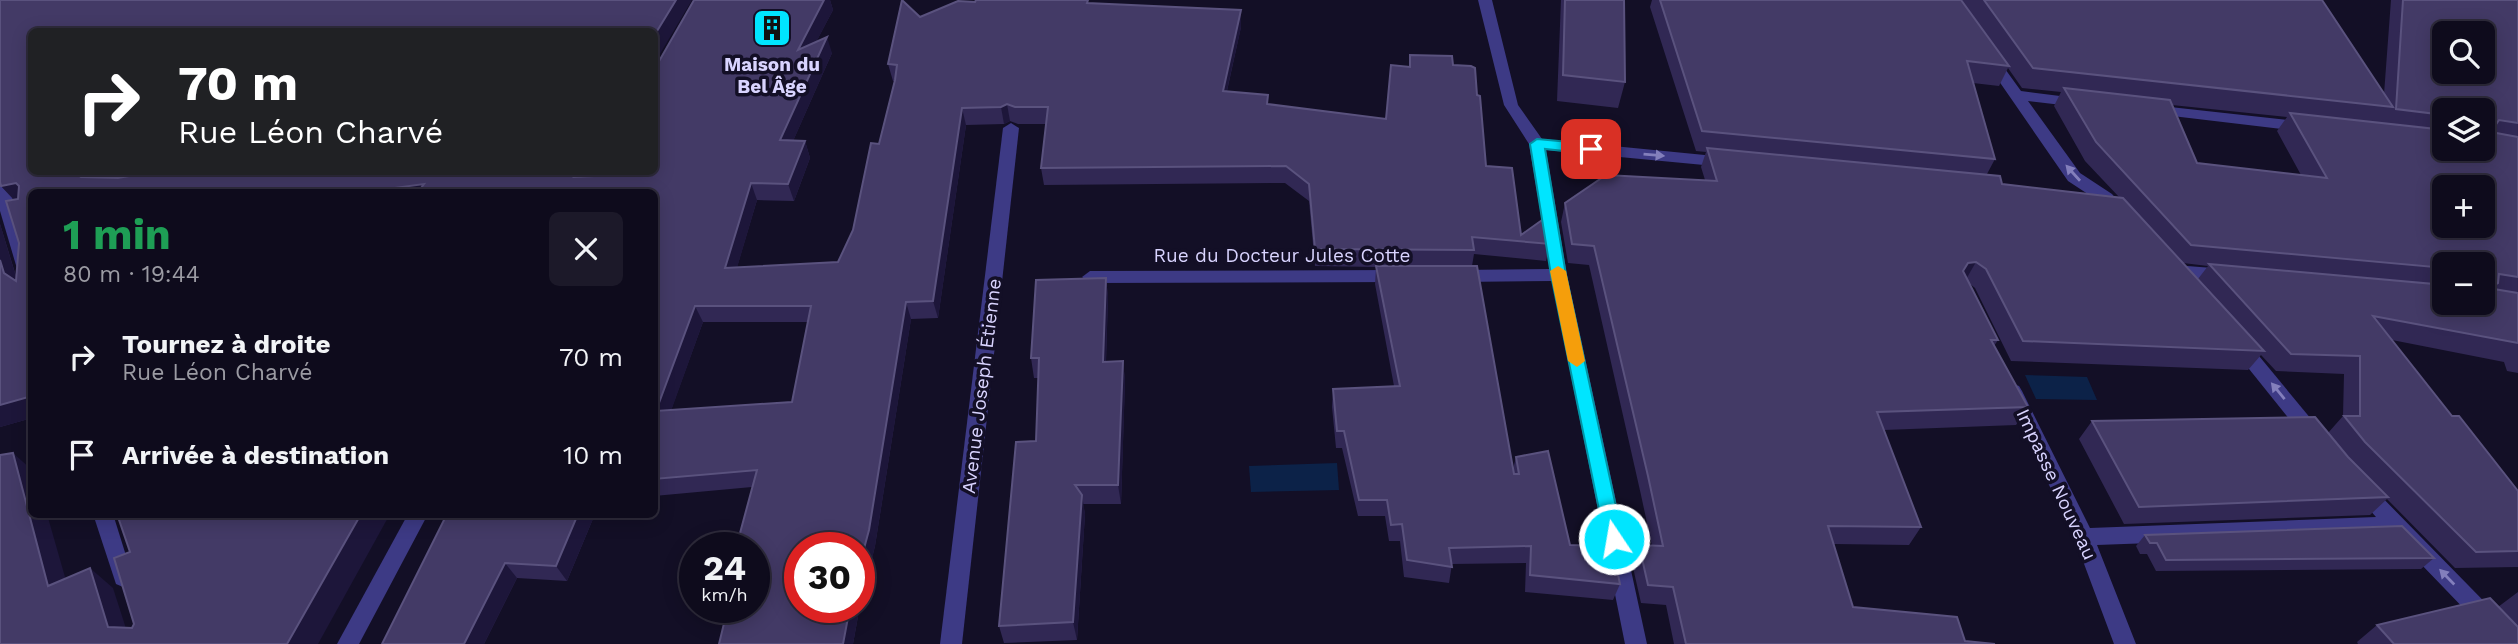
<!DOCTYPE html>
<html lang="fr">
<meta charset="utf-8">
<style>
:root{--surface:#0e0b1c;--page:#1c1929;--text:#f1f3f6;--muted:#9b9ba3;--line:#2e2b3b}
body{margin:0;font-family:"Work Sans",sans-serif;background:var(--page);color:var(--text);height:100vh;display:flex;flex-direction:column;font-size:26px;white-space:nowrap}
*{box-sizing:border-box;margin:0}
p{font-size:23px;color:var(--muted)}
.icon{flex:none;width:38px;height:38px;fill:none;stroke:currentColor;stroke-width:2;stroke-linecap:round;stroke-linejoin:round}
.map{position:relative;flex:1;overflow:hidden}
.details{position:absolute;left:28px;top:189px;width:630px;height:329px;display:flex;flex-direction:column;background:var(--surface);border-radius:10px;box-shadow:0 4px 18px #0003,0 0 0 2px var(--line)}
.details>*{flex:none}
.hud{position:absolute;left:28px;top:28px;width:630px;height:147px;border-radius:10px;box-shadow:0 4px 18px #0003,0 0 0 2px var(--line);background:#202124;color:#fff;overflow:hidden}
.fabs{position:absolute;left:2432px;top:21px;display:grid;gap:14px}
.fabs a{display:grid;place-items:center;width:63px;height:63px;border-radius:10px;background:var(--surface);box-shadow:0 4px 18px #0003,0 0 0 2px var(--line);font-size:35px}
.speed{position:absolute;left:679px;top:532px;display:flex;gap:14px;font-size:35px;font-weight:700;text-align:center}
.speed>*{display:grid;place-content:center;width:91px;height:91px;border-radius:50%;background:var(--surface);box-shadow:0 4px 18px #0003,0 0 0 2px var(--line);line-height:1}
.speed small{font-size:18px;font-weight:400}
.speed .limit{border:10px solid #d22;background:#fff;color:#111}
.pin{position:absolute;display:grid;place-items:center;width:60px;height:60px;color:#fff;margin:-30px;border-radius:14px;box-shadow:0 4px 10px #0006}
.me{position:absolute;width:77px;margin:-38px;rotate:348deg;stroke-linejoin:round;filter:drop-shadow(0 0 5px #0008)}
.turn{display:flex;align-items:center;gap:24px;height:147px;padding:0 35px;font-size:32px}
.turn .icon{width:91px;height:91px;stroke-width:2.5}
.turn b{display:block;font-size:49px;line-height:60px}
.round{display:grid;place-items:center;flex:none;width:74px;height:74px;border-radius:10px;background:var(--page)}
.summary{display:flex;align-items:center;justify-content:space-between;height:119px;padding:0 35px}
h1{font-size:42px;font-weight:700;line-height:52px;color:#1e9e55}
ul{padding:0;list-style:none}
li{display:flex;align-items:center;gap:21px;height:98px;padding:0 35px}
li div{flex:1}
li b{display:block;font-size:26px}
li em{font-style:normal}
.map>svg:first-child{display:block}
.water{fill:#0c2248}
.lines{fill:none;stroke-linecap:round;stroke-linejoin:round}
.service{fill:#3d3a85;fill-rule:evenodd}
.minor{fill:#3d3a85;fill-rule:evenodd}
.wall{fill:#312854;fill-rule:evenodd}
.shaded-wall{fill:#1d163a}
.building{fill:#433a66;stroke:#5a527e;stroke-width:2;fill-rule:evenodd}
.oneway{fill:#837fbc}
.route{fill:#00e5ff;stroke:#0095a6;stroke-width:2}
.slow{fill:#f59e0b}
.labels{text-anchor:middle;stroke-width:7;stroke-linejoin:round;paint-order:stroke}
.poi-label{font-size:19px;font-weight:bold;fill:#d9d4ff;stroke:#130f26}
.street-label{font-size:19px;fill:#d9d4ff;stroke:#130f26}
</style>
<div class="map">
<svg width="2518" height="644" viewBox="0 0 2518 644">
<rect width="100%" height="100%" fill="#130f26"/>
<g class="water">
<polygon points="2025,375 2087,377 2097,400 2036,399"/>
<polygon points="1337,463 1339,490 1251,492 1249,466"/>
</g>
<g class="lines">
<polygon class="service" points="2174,265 2226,269 2234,275 2226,281 2174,277 2166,271"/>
<g class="minor">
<polygon points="1478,0 1492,0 1518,105 1542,139 1725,157 1733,162 1725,167 1546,150 1567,275 1647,644 1625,644 1552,281 1458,282 1450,276 1458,270 1550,269 1529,144 1504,105"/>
<polygon points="1990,54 1995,55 2021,91 2084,99 2086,102 2084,105 2079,107 2028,101 2080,173 2112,194 2127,212 2125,216 2113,216 2100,202 2068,181 1983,58"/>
<polygon points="2152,105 2306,122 2314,127 2306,132 2147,113 2144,110 2147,107"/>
<polygon points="1011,123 1019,128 962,644 940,644 1003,128"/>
<polygon points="0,179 8,184 32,260 32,295 23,289 0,211"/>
<polygon points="1398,270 1406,276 1398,282 1090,283 1082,277 1090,271"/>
<polygon points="2239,337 2245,339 2321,431 2323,436 2321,441 2314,444 2307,441 2233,349 2230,344 2233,339"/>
<polygon points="2013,384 2019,386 2022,391 2090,528 2376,517 2353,491 2356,485 2363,483 2370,485 2518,636 2518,644 2498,644 2392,534 2097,545 2136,644 2114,644 2074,537 2004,391 2007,386"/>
<polygon points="93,514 113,514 133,578 130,584 123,587 116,584"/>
<polygon points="408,514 428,514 359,644 337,644"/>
</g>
</g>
<g class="wall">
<path d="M824,0h6l3,10 -17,32 16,11 -39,88h12l5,17 -16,43 -37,-1 -20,67 101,-5 15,-32 26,-86 16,-63h-2l-5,-17 32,-47 55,-15 118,1 148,24 -14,64 41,14 118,14 23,-52 1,-12 43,10 24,30 9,71 35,69 29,9 -4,17 -72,-7 -2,12 41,203 3,-12 54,88 50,39 -7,16 -88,-8 1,-29 -74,1 -3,19 -45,-6 -4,-36h-11l-4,-25h-27l-16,-68h-6l-4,-41 1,-18 61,-3 -19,-102 1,-17 -61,-1 -6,-65 -24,-18 -241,2 -3,-17 5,-44h-28l-8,-3 -6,3 -38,1 -28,193 -27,1 -36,227 -16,65 -6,33h-134l9,-34 -2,-3h28l-2,-120 -98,9v-304h-622v226l-32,9v-203l16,52 3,-33 -5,-43 -13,-14 31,-14h561l-2,4h3zM703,322h105l-16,80 -121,8z"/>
<polygon points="1561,0 1624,0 1625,82 1618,108 1557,101"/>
<path d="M1652,0h670l62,94 7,-94h127v373l-11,-2 -3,-9 -112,-22 60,76 66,75v76l-63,1 -68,-69 -17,16 -246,9 -45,-85 13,-18 236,12 15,-17 1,-42 -68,-3 -15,-16 -13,15 -237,-9 -36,-73 -5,-4 28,56 -4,6 34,61 -12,18 -132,5 37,97 -12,18 -75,-1 19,63 112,34 30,3h-321l-8,-39 -25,-2 -9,-40 7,-18 13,1 -11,-51 -52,-230 -21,-2 -7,-41 4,-19 140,-23 -4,-13 5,-15 -10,-1 -46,-144zM2008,68l14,20 39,4 -7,14 31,55 34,36 -117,-13 -15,-10 8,-15 -22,-76 26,3zM2172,105l115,12 -10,14 24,44 -104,-12zM2445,110h38l-38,39zM2183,263l25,3 -10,13zM2445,264h38v39h-38z"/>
<polygon points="1106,278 1108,297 1106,362 1123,361 1125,381 1121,504 1083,504 1085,514 1077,640 1004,643 999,626 1036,441 1039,378 1034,378 1031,358"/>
<polygon points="447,514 595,514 567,581 517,578 484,644 382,644"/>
<polygon points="2145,535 2434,558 2421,569 2156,571 2147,554 2140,554 2136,546"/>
<polygon points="2518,592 2518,644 2358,644 2357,642 2377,625 2498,607"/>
</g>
<g class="shaded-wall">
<polygon points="676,0 692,0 654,64 654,36"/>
<polygon points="824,0 830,0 833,10 803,67 798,50"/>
<polygon points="1241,10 1241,27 1223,108 1223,91"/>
<polygon points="827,37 832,53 786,157 780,140"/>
<polygon points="1007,104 1010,121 1004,124 1001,107"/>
<polygon points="962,108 966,125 938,318 933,301"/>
<polygon points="805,141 810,158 794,201 788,184"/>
<polygon points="88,172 174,172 107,184 82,177"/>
<polygon points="577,172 593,172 583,192 574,177"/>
<polygon points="16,183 32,200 17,203 1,186"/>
<polygon points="751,183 757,200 732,285 725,268"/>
<polygon points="424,184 429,192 365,192"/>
<polygon points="0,224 20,290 4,273 0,260"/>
<polygon points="1976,262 1965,281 1953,290 1968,263"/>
<polygon points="1106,278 1108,297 1105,381 1103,362"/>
<polygon points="906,302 911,319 875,546 859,611 853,644 843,644 850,607 859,607 859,567"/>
<polygon points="695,306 703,322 665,428 656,411"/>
<polygon points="1123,361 1125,381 1121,504 1118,485"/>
<polygon points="32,396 32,418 0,427 0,405"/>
<polygon points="13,453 32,470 32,514 47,514 73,605 48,586"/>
<polygon points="1082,495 1085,514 1077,640 1073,622"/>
<polygon points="361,514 390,514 318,644 287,644"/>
<polygon points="578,514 595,514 567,581 556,566"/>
<polygon points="505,563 517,578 484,644 464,644"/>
<polygon points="90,568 113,588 131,644 108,627"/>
</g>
<g class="building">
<path d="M0,0h676l-22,36v-4h-622v140h56l-6,5 36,1 33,-6h426l-3,5 20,-1 2,-4h58v-102l40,-70h130l-26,50 29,-13 -47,103 25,1 -17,43 -37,-1 -26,85 113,-6 15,-32 18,-87 8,1 16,-64 2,-15 -9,-1 14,-64 18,17 38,-16 17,1 1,-2h112l-1,3 154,7 -18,81 45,4 -1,9 119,15 5,-54 19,2v-12l42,1 1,9 18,1 4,2 2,27 3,1 6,70 26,2 9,67 24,-17 5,26 -78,-7 2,13 -159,-1 -6,-65 -23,-18 -245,2 7,-61h-33l-8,-3 -6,3 -39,1 -29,193 -27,1 -37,228 -10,37v-19h-59v59h50l-7,37h-124l9,-37h26v-59h-18l21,-78 -103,9v-287h-236l6,-8 -59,8h-333v204l-32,9v-145l4,13 12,8 3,-38 -13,-42 12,-2 1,-13 -3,-3 -15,3 -1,-4zM695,306h116l-19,96 -136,9z"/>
<polygon points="1565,0 1624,0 1625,82 1563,75"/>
<polygon points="1660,0 1961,0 2009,66 1967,61 1995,159 1702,131"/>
<polygon points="1984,0 2322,0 2393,107 2033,68"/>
<path d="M2403,0h115v123l-19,-3 -8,12 27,5v140l-19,-3 -1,9 -6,3 2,3 24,4v50l-145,-27 79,100h7l59,75v60l-42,1 -111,-110 -21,-26h16v-60l-69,-2 -82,-90 236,21v18h38v-39h-38v4l-254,-23 -95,-103 -32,-54 106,12 27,63 130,15 -37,-65 155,17v19h38v-39h-38v5l-49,-6zM2445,33h38v39h-38zM2445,187h38v39h-38z"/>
<polygon points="1707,148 2000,176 2002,184 2123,198 2264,351 2023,341 1986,269 1976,262 1968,263 1963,271 1998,340 1991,340 2028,407 1877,412 1921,527 1828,526 1853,607 1957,617 1965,641 1995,644 1686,644 1673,587 1648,585 1639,545 1663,546 1648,476 1594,246 1572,244 1565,203 1606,175 1717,181"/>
<polygon points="1376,266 1477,266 1514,474 1519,474 1516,457 1548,451 1570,545 1612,546 1620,584 1530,575 1531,546 1449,548 1452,567 1407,560 1402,524 1391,525 1387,500 1359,500 1344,431 1337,431 1333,389 1400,386"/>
<polygon points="1106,278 1103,362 1123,361 1118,485 1075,485 1082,495 1073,622 999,626 1016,442 1036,441 1039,358 1031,358 1036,280"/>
<polygon points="2315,417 2348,457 2388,497 2139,507 2092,421"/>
<polygon points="13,453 48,586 90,568 108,627 132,628 134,624 114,558 130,552 117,514 361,514 287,644 0,644 0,455"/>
<polygon points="447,514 578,514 556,566 505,563 464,644 382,644"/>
<polygon points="2402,526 2434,558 2166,560 2157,543 2150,543 2145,535"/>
<polygon points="2490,598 2518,627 2518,644 2394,644 2377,625"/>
</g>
<defs><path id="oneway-solid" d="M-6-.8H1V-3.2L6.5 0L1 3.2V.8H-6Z" transform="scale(1.75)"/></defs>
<g class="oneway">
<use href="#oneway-solid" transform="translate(1654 155) rotate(5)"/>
<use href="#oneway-solid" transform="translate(2073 173) rotate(-132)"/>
<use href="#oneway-solid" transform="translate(2278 391) rotate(-129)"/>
<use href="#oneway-solid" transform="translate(2447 577) rotate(-134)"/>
</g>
<polygon class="route" points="1537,139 1591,144 1598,149 1591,154 1545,149 1566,275 1623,539 1614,546 1605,539 1551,275 1530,144"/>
<polygon class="slow" points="1558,266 1566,271 1585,361 1577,367 1568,361 1550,271"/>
<defs>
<symbol id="building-square" viewBox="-11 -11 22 22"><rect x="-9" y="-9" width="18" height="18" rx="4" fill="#00e5ff" stroke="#130f26"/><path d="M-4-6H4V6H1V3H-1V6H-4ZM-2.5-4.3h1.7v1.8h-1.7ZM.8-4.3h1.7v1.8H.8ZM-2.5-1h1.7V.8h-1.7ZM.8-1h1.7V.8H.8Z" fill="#111"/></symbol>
</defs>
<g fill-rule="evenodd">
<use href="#building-square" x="750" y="6" width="44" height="44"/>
</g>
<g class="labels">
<g class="poi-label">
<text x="772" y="71">Maison du<tspan x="772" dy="22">Bel Âge</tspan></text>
</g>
<g class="street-label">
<text x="1282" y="262">Rue du Docteur Jules Cotte</text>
<text transform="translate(981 386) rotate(-83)" y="7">Avenue Joseph Étienne</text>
<text transform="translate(2057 484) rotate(65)" y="7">Impasse Nouveau</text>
</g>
</g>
</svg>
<div class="fabs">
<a><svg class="icon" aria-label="search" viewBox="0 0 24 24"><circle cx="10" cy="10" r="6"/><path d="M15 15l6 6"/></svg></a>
<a><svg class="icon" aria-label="layers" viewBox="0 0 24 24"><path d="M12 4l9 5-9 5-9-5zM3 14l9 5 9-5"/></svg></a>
<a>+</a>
<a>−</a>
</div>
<div class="speed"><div>24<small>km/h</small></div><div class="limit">30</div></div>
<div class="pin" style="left:1591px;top:149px;background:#d93025"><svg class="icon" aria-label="arrive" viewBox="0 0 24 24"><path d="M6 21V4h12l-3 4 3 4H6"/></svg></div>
<svg class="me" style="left:1614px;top:539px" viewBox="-20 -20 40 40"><circle r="17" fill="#00e5ff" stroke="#fff" stroke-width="3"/><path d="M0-11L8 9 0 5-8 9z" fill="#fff"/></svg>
<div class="hud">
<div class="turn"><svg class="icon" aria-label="right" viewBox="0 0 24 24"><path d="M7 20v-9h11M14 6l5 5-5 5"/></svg><div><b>70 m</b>Rue Léon Charvé</div></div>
</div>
<section class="details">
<div class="summary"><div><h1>1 min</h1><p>80 m · 19:44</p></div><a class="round"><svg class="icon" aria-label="close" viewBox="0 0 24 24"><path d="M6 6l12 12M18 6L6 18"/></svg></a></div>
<ul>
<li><svg class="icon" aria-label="right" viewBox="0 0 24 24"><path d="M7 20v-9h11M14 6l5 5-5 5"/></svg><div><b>Tournez à droite</b><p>Rue Léon Charvé</p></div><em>70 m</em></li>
<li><svg class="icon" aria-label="arrive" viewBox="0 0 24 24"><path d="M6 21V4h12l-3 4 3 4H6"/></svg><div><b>Arrivée à destination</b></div><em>10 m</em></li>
</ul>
</section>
</div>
